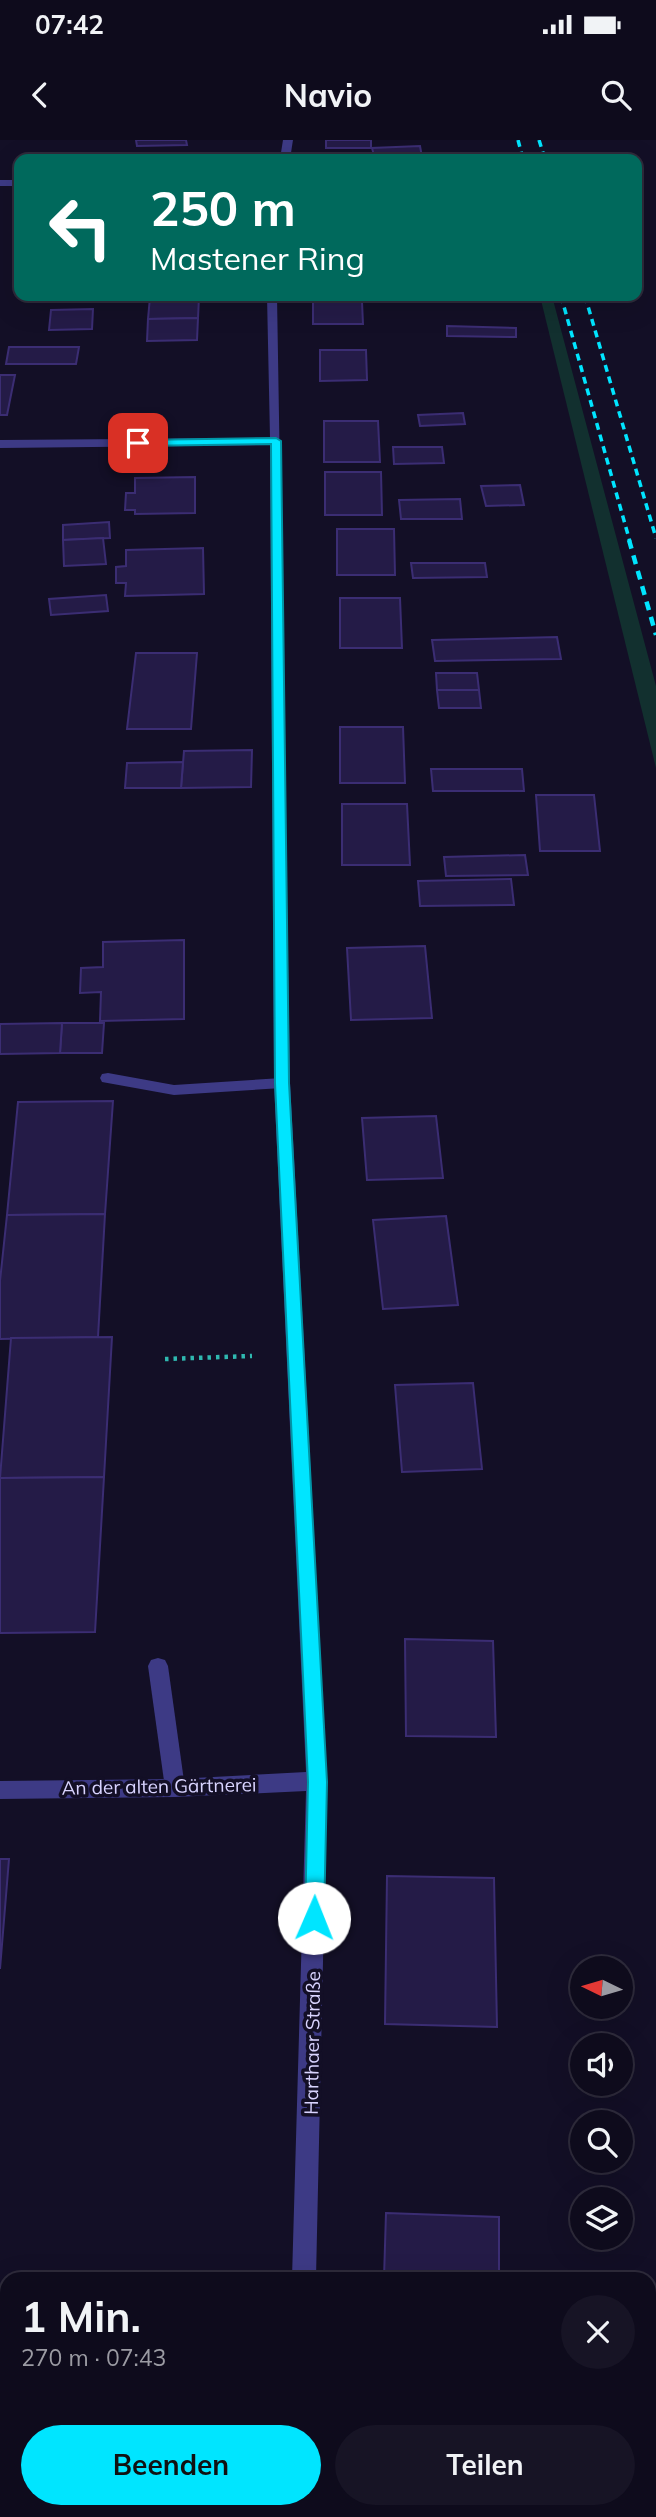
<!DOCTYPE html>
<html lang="de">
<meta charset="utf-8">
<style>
:root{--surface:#0e0b1c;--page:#171425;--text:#f1f3f6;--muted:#9b9ba3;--line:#2e2b3b;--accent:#00e5ff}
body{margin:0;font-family:Mulish,sans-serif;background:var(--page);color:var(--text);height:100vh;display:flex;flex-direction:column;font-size:26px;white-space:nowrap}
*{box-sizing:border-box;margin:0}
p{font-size:23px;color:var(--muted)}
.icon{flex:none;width:38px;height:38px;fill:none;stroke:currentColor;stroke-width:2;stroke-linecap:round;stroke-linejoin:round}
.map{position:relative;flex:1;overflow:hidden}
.sheet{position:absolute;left:0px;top:2132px;width:656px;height:247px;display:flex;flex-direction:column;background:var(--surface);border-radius:21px 21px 0 0;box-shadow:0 7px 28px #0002,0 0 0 2px var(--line)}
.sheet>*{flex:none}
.banner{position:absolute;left:14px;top:14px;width:628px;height:147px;border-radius:14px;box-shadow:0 7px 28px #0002,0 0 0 2px var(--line);background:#00695c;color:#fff;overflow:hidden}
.needle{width:46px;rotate:275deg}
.fabs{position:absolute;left:570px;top:1816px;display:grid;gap:14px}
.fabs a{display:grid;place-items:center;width:63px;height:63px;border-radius:50%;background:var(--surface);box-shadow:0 7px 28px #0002,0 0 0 2px var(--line);font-size:35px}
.pin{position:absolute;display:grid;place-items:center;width:60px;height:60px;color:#fff;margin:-30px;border-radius:14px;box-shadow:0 4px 10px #0006}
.me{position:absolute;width:77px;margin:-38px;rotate:1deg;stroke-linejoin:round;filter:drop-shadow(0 0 5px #0008)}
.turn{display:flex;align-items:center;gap:24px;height:147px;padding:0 21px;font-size:32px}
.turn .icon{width:91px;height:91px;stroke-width:2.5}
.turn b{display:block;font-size:49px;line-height:60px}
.round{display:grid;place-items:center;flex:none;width:74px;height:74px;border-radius:37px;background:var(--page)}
.headline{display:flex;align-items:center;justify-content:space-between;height:119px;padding:0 21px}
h1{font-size:42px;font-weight:700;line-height:52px}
.cta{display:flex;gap:14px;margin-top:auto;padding:14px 21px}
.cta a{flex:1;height:80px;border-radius:42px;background:var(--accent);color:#111;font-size:28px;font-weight:700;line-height:80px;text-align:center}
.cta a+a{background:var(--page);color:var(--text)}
.status{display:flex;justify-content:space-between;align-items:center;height:49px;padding:0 35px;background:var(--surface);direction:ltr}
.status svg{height:19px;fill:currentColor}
header{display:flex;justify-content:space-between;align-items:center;height:91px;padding:0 21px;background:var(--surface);font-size:32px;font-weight:700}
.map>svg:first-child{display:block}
.green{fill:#12302f}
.building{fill:#241b47;stroke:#3b2d73;stroke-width:2}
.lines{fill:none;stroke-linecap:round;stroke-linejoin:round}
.path{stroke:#2fb8b0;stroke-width:4.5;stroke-dasharray:3.5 5;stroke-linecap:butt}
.lane{fill:#3d3a85;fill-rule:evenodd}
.street{fill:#3d3a85;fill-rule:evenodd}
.rail-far1{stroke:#00e5ff;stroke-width:3.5;stroke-dasharray:7 5;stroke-linecap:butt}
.rail{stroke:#00e5ff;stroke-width:4.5;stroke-dasharray:9 7;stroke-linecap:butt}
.route{fill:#00e5ff;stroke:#0095a6;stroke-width:2}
.labels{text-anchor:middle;stroke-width:7;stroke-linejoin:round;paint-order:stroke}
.street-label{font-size:19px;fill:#d9d4ff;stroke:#130f26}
</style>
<div class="status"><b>07:42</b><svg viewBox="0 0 49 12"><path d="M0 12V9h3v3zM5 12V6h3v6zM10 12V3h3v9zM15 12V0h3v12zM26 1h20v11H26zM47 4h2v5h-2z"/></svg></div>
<header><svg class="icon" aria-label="back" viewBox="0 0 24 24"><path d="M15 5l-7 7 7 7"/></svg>Navio<svg class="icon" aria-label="search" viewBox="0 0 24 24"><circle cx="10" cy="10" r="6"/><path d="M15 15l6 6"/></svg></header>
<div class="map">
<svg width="656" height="2377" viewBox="0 0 656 2377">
<rect width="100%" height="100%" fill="#130f26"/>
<polygon class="green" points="540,156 552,156 656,546 656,628"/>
<g class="building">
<polygon points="136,0 186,0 187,5 137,6"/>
<rect x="326" y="0" width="45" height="8"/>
<polygon points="420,6 422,17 375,19 372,8"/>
<polygon points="150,157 199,157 198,178 148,179"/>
<polygon points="313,162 362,162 363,184 313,184"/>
<polygon points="93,169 92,189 49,190 51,170"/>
<polygon points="198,178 197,200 147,201 148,179"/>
<polygon points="447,186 516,188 516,197 447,196"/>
<polygon points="9,207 79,207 76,224 6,224"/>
<polygon points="320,210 366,210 367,240 320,241"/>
<polygon points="0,235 15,235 7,275 0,275"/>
<polygon points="463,273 465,284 420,286 418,275"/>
<polygon points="324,281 378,281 380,322 324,322"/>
<polygon points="393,307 442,307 444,323 394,324"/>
<polygon points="325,332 381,332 382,375 325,375"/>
<polygon points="195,337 195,373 135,374 135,370 125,370 126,353 135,353 135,338"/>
<polygon points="520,345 524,365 486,366 481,346"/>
<polygon points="460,359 462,379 401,379 399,360"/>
<polygon points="109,382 110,398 63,400 63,385"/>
<polygon points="337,389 394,389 395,435 337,435"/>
<polygon points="103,398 106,424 64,426 63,400"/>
<polygon points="203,408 204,454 125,456 126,443 116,443 116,427 126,426 126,410"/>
<polygon points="411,423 485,423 487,437 413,438"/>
<polygon points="106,455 108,471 51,475 49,459"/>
<polygon points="340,458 400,458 402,508 340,508"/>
<polygon points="557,497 561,519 435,521 432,500"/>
<polygon points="136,513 197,513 191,589 127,589"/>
<polygon points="436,533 477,533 479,550 437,550"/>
<polygon points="437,550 479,550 481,568 439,568"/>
<polygon points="340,587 403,587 405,643 340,643"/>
<polygon points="252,610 251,647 181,648 184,611"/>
<polygon points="183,622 181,648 125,648 127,623"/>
<polygon points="431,629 522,629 524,651 433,651"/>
<polygon points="536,655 594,655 600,711 540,711"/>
<polygon points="342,664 407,664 410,725 342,725"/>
<polygon points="525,715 528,735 446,736 444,717"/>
<polygon points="511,739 514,765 420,766 418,741"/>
<polygon points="184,800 184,879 100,881 101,852 80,853 81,828 103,827 103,802"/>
<polygon points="425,806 432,878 351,880 347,808"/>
<polygon points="62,883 104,883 102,913 60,913"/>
<polygon points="62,883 60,913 0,914 0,884"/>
<polygon points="113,961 105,1074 7,1075 18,962"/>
<polygon points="436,976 443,1038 367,1040 362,978"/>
<polygon points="105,1074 98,1197 0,1199 0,1141 7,1075"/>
<polygon points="446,1076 458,1165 383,1169 373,1080"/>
<polygon points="112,1197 104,1337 0,1338 11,1198"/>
<polygon points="473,1243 482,1329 402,1332 395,1245"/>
<polygon points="104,1337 95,1492 0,1493 0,1338"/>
<polygon points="405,1499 493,1501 496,1597 406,1596"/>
<polygon points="0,1719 9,1719 0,1829"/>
<polygon points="387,1736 494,1738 497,1887 385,1884"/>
<polygon points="386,2073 499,2077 499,2138 384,2138"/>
<polygon points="649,2264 652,2264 654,2307 649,2307"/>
<polygon points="649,2307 654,2307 656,2371 649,2371"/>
</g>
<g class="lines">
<polyline class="path" points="165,1219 252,1216"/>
<g class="lane">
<rect x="0" y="40" width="19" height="6"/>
<polygon points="108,933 174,945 282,938 290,943 282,948 174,955 102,942 100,938 102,934"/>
<polygon points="158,1518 165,1520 168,1526 185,1648 182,1654 175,1657 168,1654 165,1648 148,1526 151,1520"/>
</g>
<g class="street">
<polygon points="283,0 293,0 290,19 280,19"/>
<polygon points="267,156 277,156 290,943 327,1641 316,2138 292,2138 306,1651 175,1657 0,1659 0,1641 175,1639 306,1632 274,943 270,305 0,308 0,300 270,298"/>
<polygon points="276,2371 302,2371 301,2377 275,2377"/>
</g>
<g class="rail-far1">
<polyline points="518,0 523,19"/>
<polyline points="539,0 545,19"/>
<polyline points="561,156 630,402"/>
<polyline points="585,156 656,398"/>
</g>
<polyline class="rail" points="629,400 656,495"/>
</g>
<polygon class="route" points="276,298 281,301 289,943 327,1642 324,1778 321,1784 314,1787 308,1784 305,1778 308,1642 275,943 271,304 138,306 133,303 138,300"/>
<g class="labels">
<g class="street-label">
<text transform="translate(159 1646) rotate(-1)" y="7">An der alten Gärtnerei</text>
<text transform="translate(312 1903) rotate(-89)" y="7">Harthaer Straße</text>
</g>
</g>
</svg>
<div class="fabs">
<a><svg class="needle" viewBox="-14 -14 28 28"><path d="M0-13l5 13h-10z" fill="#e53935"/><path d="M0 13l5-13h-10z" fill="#9b9ba3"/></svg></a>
<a><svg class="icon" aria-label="sound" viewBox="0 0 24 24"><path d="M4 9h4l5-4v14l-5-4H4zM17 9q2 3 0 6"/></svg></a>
<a><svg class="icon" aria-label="search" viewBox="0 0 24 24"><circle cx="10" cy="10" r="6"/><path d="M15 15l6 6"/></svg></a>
<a><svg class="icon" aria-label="layers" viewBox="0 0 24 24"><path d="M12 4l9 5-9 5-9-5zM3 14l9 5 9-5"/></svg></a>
</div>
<div class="pin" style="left:138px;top:303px;background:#d93025"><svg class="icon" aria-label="arrive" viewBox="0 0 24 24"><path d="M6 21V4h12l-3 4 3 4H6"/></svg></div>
<svg class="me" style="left:314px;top:1778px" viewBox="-20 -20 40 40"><circle r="19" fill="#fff"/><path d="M0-13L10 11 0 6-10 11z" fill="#00e5ff"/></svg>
<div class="banner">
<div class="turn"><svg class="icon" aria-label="left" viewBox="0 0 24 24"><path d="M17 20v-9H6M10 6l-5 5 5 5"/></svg><div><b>250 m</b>Mastener Ring</div></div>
</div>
<section class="sheet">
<div class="headline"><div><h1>1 Min.</h1><p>270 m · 07:43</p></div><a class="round"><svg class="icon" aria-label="close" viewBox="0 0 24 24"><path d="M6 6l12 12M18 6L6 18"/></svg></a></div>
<div class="cta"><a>Beenden</a><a>Teilen</a></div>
</section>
</div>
